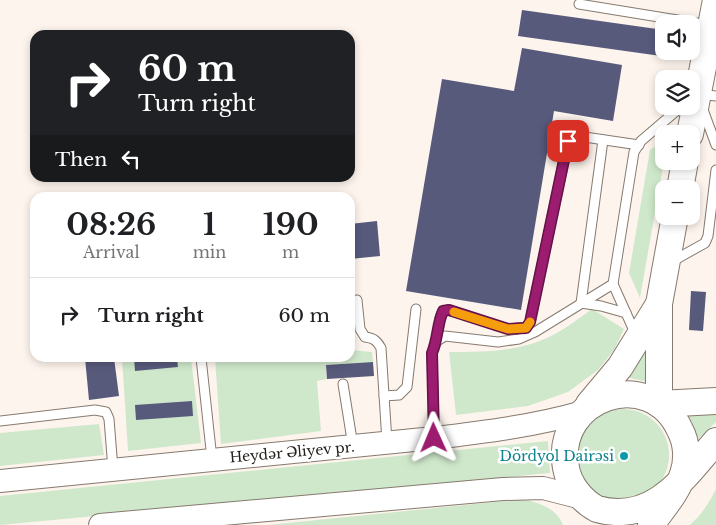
<!DOCTYPE html>
<meta charset="utf-8">
<style>
:root{--surface:#fff;--page:#f2f2f2;--text:#202124;--muted:#757577;--line:#e0e0e0}
body{margin:0;font-family:"Libre Baskerville",serif;background:var(--page);color:var(--text);height:100vh;display:flex;flex-direction:column;font-size:19px;white-space:nowrap}
*{box-sizing:border-box;margin:0}
p{font-size:16px;color:var(--muted)}
.icon{flex:none;width:28px;height:28px;fill:none;stroke:currentColor;stroke-width:2;stroke-linecap:round;stroke-linejoin:round}
.map{position:relative;flex:1;overflow:hidden}
.sheet{position:absolute;left:30px;top:192px;width:325px;height:170px;display:flex;flex-direction:column;background:var(--surface);border-radius:15px;box-shadow:0 2px 8px #0003}
.sheet>*{flex:none}
.guide{position:absolute;left:30px;top:30px;width:325px;height:152px;border-radius:15px;box-shadow:0 2px 8px #0003;background:#202124;color:#fff;overflow:hidden}
.tools{position:absolute;left:655px;top:15px;display:grid;gap:10px}
.tools a{display:grid;place-items:center;width:45px;height:45px;border-radius:10px;background:var(--surface);box-shadow:0 2px 8px #0003;font-size:25px}
.pin{position:absolute;display:grid;place-items:center;width:42px;height:42px;color:#fff;margin:-21px;border-radius:10px;box-shadow:0 2px 8px #0006}
.me{position:absolute;width:55px;margin:-28px;rotate:359deg;stroke-linejoin:round;filter:drop-shadow(0 0 4px #0008)}
.turn{display:flex;align-items:center;gap:18px;height:105px;padding:0 25px;font-size:22px}
.turn .icon{width:65px;height:65px;stroke-width:2.5}
.turn b{display:block;font-size:35px;line-height:42px}
.then{display:flex;align-items:center;height:48px;padding:0 25px;background:#0003;gap:10px;font-size:19px}
.eta{display:flex;justify-content:space-evenly;align-items:center;height:85px;text-align:center}
.eta b{font-size:30px;font-weight:700;line-height:35px}
ul{padding:0;list-style:none}
li{display:flex;align-items:center;gap:15px;height:75px;padding:0 25px;border-top:1px solid var(--line)}
li div{flex:1}
li b{display:block;font-size:19px}
li em{font-style:normal}
.map>svg:first-child{display:block}
.green{fill:#cfe8cb}
.building{fill:#575a7b}
.lines{fill:none;stroke-linecap:round;stroke-linejoin:round}
.service-casing{stroke:#867a6e;stroke-width:11}
.secondary-casing{stroke:#867a6e;stroke-width:24}
.primary-casing{stroke:#867a6e;stroke-width:28}
.service{stroke:#fff;stroke-width:9}
.secondary{stroke:#fff;stroke-width:22}
.primary{stroke:#fff;stroke-width:26}
.route-casing{stroke:#651249;stroke-width:12}
.route{stroke:#9c1c70;stroke-width:9}
.slow{stroke:#f59e0b;stroke-width:9}
.culture-dot{fill:#0f9aa8;stroke:#fff;stroke-width:2}
.labels{text-anchor:middle;stroke-width:5;stroke-linejoin:round;paint-order:stroke}
.street-label{font-size:14px;fill:#25201c;stroke:#fff}
.culture-label{font-size:14px;fill:#0d838f;stroke:#fff;text-anchor:end}
</style>
<div class="map">
<svg width="716" height="525" viewBox="0 0 716 525">
<rect width="100%" height="100%" fill="#fdf4ed"/>
<g class="green">
<polygon points="664,140 664,161 640,298 629,273 650,150"/>
<path d="M592,309l32,20 -10,21 -16,20 -30,22 -40,14 -72,9 -7,-63c36,0 71,0 104,-17 14,-7 26,-17 39,-26z"/>
<polygon points="647,348 652,383 626,377"/>
<polygon points="350,350 372,352 373,362 326,365 327,379 317,381 321,431 221,444 215,358 350,358"/>
<polygon points="122,358 191,358 201,443 128,451"/>
<circle cx="623" cy="455" r="46"/>
<polygon points="687,412 716,412 716,422 697,440"/>
<polygon points="99,424 104,455 0,466 0,433"/>
<polygon points="548,441 550,473 0,525 0,496"/>
<path d="M716,489v36h-26c12,-11 19,-22 26,-36z"/>
<path d="M524,499c17,5 32,9 39,26h-295z"/>
</g>
<g class="building">
<polygon points="522,10 664,30 661,56 518,36"/>
<polygon points="522,48 622,65 613,121 554,111 521,310 406,291 442,79 514,91"/>
<polygon points="377,221 380,256 350,259 350,224"/>
<polygon points="691,291 706,292 703,331 689,330"/>
<polygon points="85,358 114,358 119,396 89,400"/>
<polygon points="134,358 177,358 178,367 135,371"/>
<polygon points="373,362 374,376 327,379 326,365"/>
<polygon points="192,401 193,416 136,420 135,405"/>
</g>
<g class="lines">
<defs>
<g id="service">
<polyline points="579,4 708,25"/>
<polyline points="699,94 716,96"/>
<polyline points="702,107 716,145"/>
<polyline points="603,140 581,303 601,306 626,313"/>
<polyline points="671,262 705,243 708,236 716,170"/>
<path d="M357,300l3,29 5,8c9,1 12,4 16,11l6,94"/>
<polyline points="635,333 613,284 634,152 641,141 682,106"/>
<polyline points="437,341 440,318 443,311 449,310 508,329 526,327 530,322 568,141 571,135 639,145"/>
<polyline points="201,358 212,459"/>
<polyline points="343,384 353,446"/>
<polyline points="384,396 399,395 407,387 416,309"/>
<polyline points="0,421 95,410 106,412 109,419 113,469"/>
<polyline points="434,437 432,353 437,341 445,336 498,342 519,339 535,332 613,284"/>
</g>
<g id="secondary">
<path d="M0,481l434,-43c51,-6 100,-12 149,-26"/>
<polyline points="100,525 503,489 543,488 582,498"/>
</g>
<g id="primary">
<polyline points="690,134 716,0"/>
<polyline points="680,189 685,161"/>
<polyline points="675,216 659,304 659,404 716,401"/>
<polyline points="589,404 620,367 659,304"/>
<path d="M651,525c11,-16 26,-32 32,-51 5,-14 4,-31 -3,-44 -30,-66 -127,-33 -114,38 3,17 16,33 31,41 57,16 88,-33 119,-68"/>
</g>
</defs>
<use href="#service" class="service-casing"/>
<use href="#secondary" class="secondary-casing"/>
<use href="#primary" class="primary-casing"/>
<use href="#service" class="service"/>
<use href="#secondary" class="secondary"/>
<use href="#primary" class="primary"/>
</g>
<g class="lines">
<defs>
<path id="route" d="M434,438l-2,-85c6,-14 5,-29 11,-42l6,-1 59,19 18,-1 4,-6 38,-181"/>
</defs>
<use href="#route" class="route-casing"/>
<use href="#route" class="route"/>
<polyline class="slow" points="454,312 508,329 526,328 530,322"/>
</g>
<circle class="culture-dot" cx="624" cy="456" r="5"/>
<g class="labels">
<g class="street-label">
<text transform="translate(292 452) rotate(-5)" y="5">Heydər Əliyev pr.</text>
</g>
<g class="culture-label">
<text x="614" y="461">Dördyol Dairəsi</text>
</g>
</g>
</svg>
<div class="tools">
<a><svg class="icon" aria-label="sound" viewBox="0 0 24 24"><path d="M4 9h4l5-4v14l-5-4H4zM17 9q2 3 0 6"/></svg></a>
<a><svg class="icon" aria-label="layers" viewBox="0 0 24 24"><path d="M12 4l9 5-9 5-9-5zM3 14l9 5 9-5"/></svg></a>
<a>+</a>
<a>−</a>
</div>
<div class="pin" style="left:568px;top:141px;background:#d93025"><svg class="icon" aria-label="arrive" viewBox="0 0 24 24"><path d="M6 21V4h12l-3 4 3 4H6"/></svg></div>
<svg class="me" style="left:434px;top:438px" viewBox="-20 -20 40 40"><path d="M0-17L14 15 0 8-14 15z" fill="#9c1c70" stroke="#fff" stroke-width="4"/></svg>
<div class="guide">
<div class="turn"><svg class="icon" aria-label="right" viewBox="0 0 24 24"><path d="M7 20v-9h11M14 6l5 5-5 5"/></svg><div><b>60 m</b>Turn right</div></div>
<div class="then">Then<svg class="icon" aria-label="left" viewBox="0 0 24 24"><path d="M17 20v-9H6M10 6l-5 5 5 5"/></svg></div>
</div>
<section class="sheet">
<div class="eta">
<div><b>08:26</b><p>Arrival</p></div>
<div><b>1</b><p>min</p></div>
<div><b>190</b><p>m</p></div>
</div>
<ul>
<li><svg class="icon" aria-label="right" viewBox="0 0 24 24"><path d="M7 20v-9h11M14 6l5 5-5 5"/></svg><div><b>Turn right</b></div><em>60 m</em></li>
</ul>
</section>
</div>
